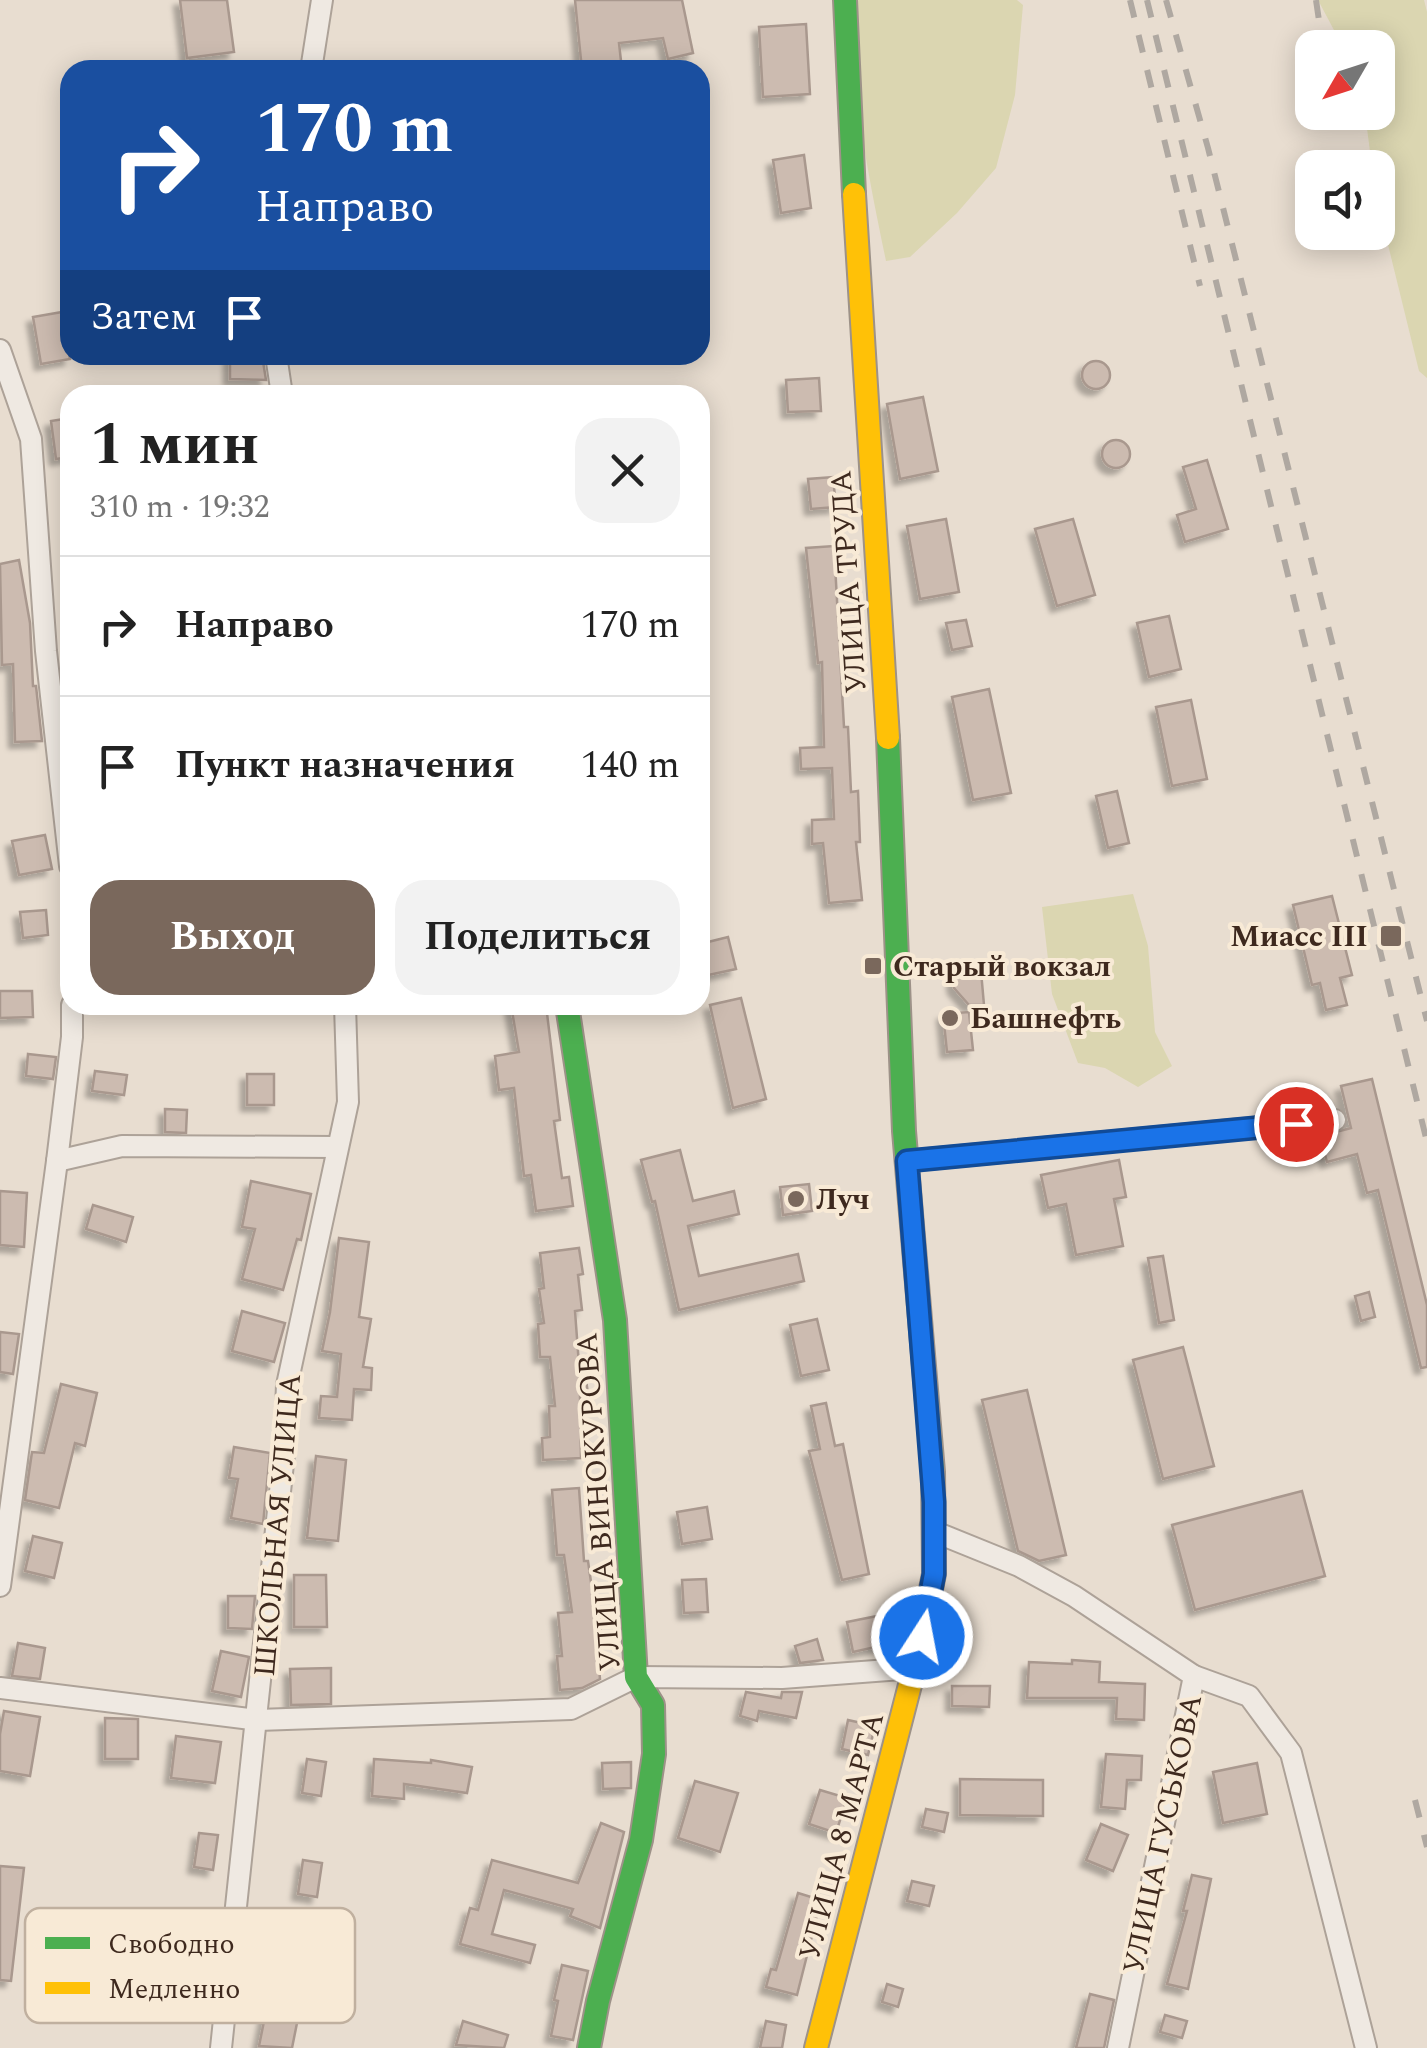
<!DOCTYPE html>
<html lang="ru">
<meta charset="utf-8">
<style>
:root{--surface:#fff;--page:#f2f2f2;--text:#222;--muted:#767676;--line:#e0e0e0;--accent:#7a685c}
body{margin:0;font-family:Spectral,serif;background:var(--page);color:var(--text);height:100vh;display:flex;flex-direction:column;font-size:38px;white-space:nowrap}
*{box-sizing:border-box;margin:0}
p{font-size:32px;color:var(--muted)}
.icon{flex:none;width:55px;height:55px;fill:none;stroke:currentColor;stroke-width:2;stroke-linecap:round;stroke-linejoin:round}
.map{position:relative;flex:1;overflow:hidden}
.details{position:absolute;left:60px;top:385px;width:650px;height:630px;display:flex;flex-direction:column;background:var(--surface);border-radius:30px;box-shadow:0 5px 25px #0003}
.details>*{flex:none}
.banner{position:absolute;left:60px;top:60px;width:650px;height:305px;border-radius:30px;box-shadow:0 5px 25px #0003;background:#1a4fa0;color:#fff;overflow:hidden}
.needle{width:65px;rotate:231deg}
.fabs{position:absolute;left:1295px;top:30px;display:grid;gap:20px}
.fabs a{display:grid;place-items:center;width:100px;height:100px;border-radius:20px;background:var(--surface);box-shadow:0 5px 25px #0003;font-size:50px}
.pin{position:absolute;display:grid;place-items:center;width:85px;height:85px;color:#fff;margin:-42px;border:5px solid #fff;border-radius:50%;box-shadow:0 2px 10px #0007}
.me{position:absolute;width:110px;margin:-55px;rotate:11deg;stroke-linejoin:round;filter:drop-shadow(0 0 8px #0008)}
.turn{display:flex;align-items:center;gap:35px;height:210px;padding:0 30px;font-size:45px}
.turn .icon{width:130px;height:130px;stroke-width:2.5}
.turn b{display:block;font-size:70px;line-height:85px}
.then{display:flex;align-items:center;height:95px;padding:0 30px;background:#0003;gap:20px;font-size:38px}
.round{display:grid;place-items:center;flex:none;width:105px;height:105px;border-radius:30px;background:var(--page)}
.overview{display:flex;align-items:center;justify-content:space-between;height:170px;padding:0 30px}
h1{font-size:60px;font-weight:700;line-height:75px}
.cta{display:flex;gap:20px;margin-top:auto;padding:20px 30px}
.cta a{flex:1;height:115px;border-radius:30px;background:var(--accent);color:#fff;font-size:40px;font-weight:700;line-height:115px;text-align:center}
.cta a+a{background:var(--page);color:var(--text)}
ul{padding:0;list-style:none}
li{display:flex;align-items:center;gap:30px;height:140px;padding:0 30px;border-top:2px solid var(--line)}
li div{flex:1}
li b{display:block;font-size:38px}
li em{font-style:normal}
.map>svg:first-child{display:block}
.green{fill:#dbd6b1}
.building{fill:#ccbbb0;stroke:#a9988e;stroke-width:2.5;filter:url(#shadow)}
.lines{fill:none;stroke-linecap:round;stroke-linejoin:round}
.street-casing{stroke:#ada298;stroke-width:24}
.fast-casing{stroke:#9d9288;stroke-width:26}
.slow-casing{stroke:#9d9288;stroke-width:26}
.street{stroke:#efe9e2;stroke-width:20}
.fast{stroke:#4caf50;stroke-width:22}
.slow{stroke:#ffc107;stroke-width:22}
.rail{stroke:#afa8a1;stroke-width:6;stroke-dasharray:18 18;stroke-linecap:butt}
.route-casing{stroke:#114b97;stroke-width:25}
.route{stroke:#1a73e8;stroke-width:18}
.poi-dot{fill:#7a685c;stroke:#f8ead6;stroke-width:4}
.labels{text-anchor:middle;stroke-width:8;stroke-linejoin:round;paint-order:stroke}
.street-label{font-size:30px;fill:#3e291e;stroke:#f8ead6}
.poi-label{font-size:30px;font-weight:bold;fill:#3e291e;stroke:#f8ead6;text-anchor:start}
.key{fill:#f8ead6;stroke:#c0b09f;stroke-width:2.5}
.key-label{font-size:28px;fill:#3e291e}
</style>
<div class="map">
<svg width="1427" height="2048" viewBox="0 0 1427 2048">
<defs>
<filter id="shadow"><feDropShadow dx="-6" dy="6" stdDeviation="2.5" flood-color="#0004"/></filter>
</defs>
<rect width="100%" height="100%" fill="#e8ddd0"/>
<g class="green">
<path d="M855,0h162l6,5 -8,90 -19,73 -39,45 -47,44 -24,4c-17,-84 -37,-175 -31,-261z"/>
<polygon points="1318,0 1424,0 1427,12 1427,378 1419,371 1378,204 1378,168 1372,167 1365,113 1378,112 1378,48 1343,47"/>
<polygon points="1133,894 1148,946 1155,1032 1172,1066 1138,1087 1105,1068 1078,1063 1052,994 1042,907"/>
</g>
<g class="building">
<polygon points="180,0 227,0 234,52 187,58"/>
<polygon points="575,0 682,0 693,53 668,59 663,38 619,43 622,70 582,70"/>
<polygon points="806,24 810,94 763,97 759,27"/>
<polygon points="804,155 811,208 781,213 773,160"/>
<polygon points="62,312 70,359 41,364 33,317"/>
<polygon points="230,355 262,355 266,380 230,379"/>
<circle cx="1096" cy="375" r="14"/>
<polygon points="819,378 821,411 788,412 786,380"/>
<polygon points="923,397 938,471 900,479 887,404"/>
<polygon points="70,418 70,457 56,459 51,421"/>
<circle cx="1116" cy="454" r="14"/>
<polygon points="1207,460 1228,529 1185,542 1177,515 1196,509 1183,467"/>
<polygon points="833,477 836,507 811,509 808,479"/>
<polygon points="946,519 959,592 920,599 907,526"/>
<polygon points="1073,519 1095,595 1057,606 1035,529"/>
<polygon points="834,546 844,727 848,727 851,792 858,791 860,842 856,842 862,900 829,903 823,843 812,844 812,820 834,819 832,768 801,769 800,748 824,747 822,662 818,663 806,548"/>
<polygon points="19,560 30,623 33,686 36,686 42,741 15,742 13,664 2,665 0,564"/>
<polygon points="1169,616 1181,669 1149,677 1137,623"/>
<polygon points="966,620 972,646 952,650 946,623"/>
<polygon points="989,689 1011,793 973,800 952,697"/>
<polygon points="1191,700 1207,779 1172,786 1156,707"/>
<polygon points="1117,791 1129,843 1108,848 1096,796"/>
<polygon points="45,835 52,869 19,875 12,841"/>
<polygon points="1332,896 1352,975 1340,978 1347,1005 1326,1010 1320,983 1312,985 1293,905"/>
<polygon points="46,910 48,935 23,938 20,912"/>
<polygon points="728,937 736,969 704,976 700,944"/>
<polygon points="964,969 981,971 984,1005 969,1005 954,988 953,980"/>
<polygon points="0,991 32,991 33,1017 0,1018"/>
<polygon points="741,998 766,1099 733,1108 710,1005"/>
<polygon points="511,1005 546,1005 560,1120 554,1121 562,1178 569,1177 573,1206 536,1211 531,1175 524,1176 514,1088 499,1090 495,1056 519,1052"/>
<polygon points="969,1012 973,1050 947,1052 943,1014"/>
<polygon points="28,1054 56,1057 53,1079 26,1076"/>
<polygon points="95,1071 127,1075 124,1095 92,1091"/>
<rect x="247" y="1074" width="27" height="31"/>
<polygon points="1372,1079 1427,1305 1427,1367 1421,1368 1378,1190 1367,1193 1357,1154 1327,1162 1320,1136 1351,1128 1341,1086"/>
<polygon points="165,1109 187,1110 186,1133 165,1132"/>
<polygon points="680,1150 693,1201 734,1191 739,1214 688,1226 699,1276 798,1254 804,1281 679,1310 655,1201 652,1202 641,1160"/>
<polygon points="1119,1160 1126,1197 1114,1199 1123,1246 1076,1255 1066,1204 1048,1208 1041,1175"/>
<polygon points="251,1181 311,1194 301,1240 297,1239 283,1290 242,1279 255,1229 242,1227"/>
<polygon points="809,1184 812,1211 783,1215 780,1187"/>
<polygon points="0,1191 27,1193 24,1247 0,1245"/>
<polygon points="93,1205 133,1217 126,1242 86,1229"/>
<polygon points="339,1238 369,1242 359,1317 371,1319 363,1367 372,1368 371,1390 354,1389 352,1420 319,1418 321,1396 337,1397 341,1354 322,1351 330,1312"/>
<polygon points="579,1248 583,1274 578,1275 582,1310 575,1311 579,1365 584,1365 588,1394 580,1395 581,1458 543,1460 542,1438 550,1437 549,1406 555,1406 550,1357 540,1357 538,1324 544,1323 539,1289 544,1288 540,1253"/>
<polygon points="1163,1256 1174,1320 1159,1323 1148,1258"/>
<polygon points="1369,1292 1375,1317 1361,1321 1355,1296"/>
<polygon points="242,1311 285,1323 274,1362 232,1351"/>
<polygon points="817,1319 829,1370 801,1376 790,1325"/>
<polygon points="0,1332 19,1334 13,1374 0,1372"/>
<polygon points="1183,1347 1214,1466 1163,1479 1133,1360"/>
<polygon points="61,1384 97,1393 85,1446 75,1443 59,1508 25,1500 32,1452 44,1453"/>
<polygon points="1027,1390 1066,1555 1039,1561 1018,1551 982,1400"/>
<polygon points="826,1403 835,1446 843,1444 869,1574 842,1580 809,1451 820,1449 811,1406"/>
<polygon points="234,1447 270,1453 263,1524 231,1518 238,1479 229,1478"/>
<polygon points="316,1456 346,1460 338,1541 307,1538"/>
<polygon points="579,1488 584,1561 588,1561 595,1610 599,1610 602,1644 597,1645 600,1679 582,1688 560,1690 557,1656 562,1656 558,1613 572,1612 564,1555 557,1555 552,1490"/>
<polygon points="1302,1491 1325,1576 1195,1610 1172,1525"/>
<polygon points="707,1507 712,1539 682,1544 677,1512"/>
<polygon points="33,1536 62,1543 54,1578 25,1571"/>
<polygon points="294,1575 326,1575 327,1627 294,1627"/>
<polygon points="706,1579 708,1612 684,1613 682,1580"/>
<polygon points="228,1596 255,1596 252,1629 228,1628"/>
<polygon points="882,1615 889,1644 853,1652 847,1622"/>
<polygon points="817,1639 823,1660 800,1663 795,1646"/>
<polygon points="18,1643 45,1648 40,1679 12,1676"/>
<polygon points="221,1651 249,1657 241,1697 212,1691"/>
<polygon points="1072,1660 1100,1662 1099,1682 1145,1684 1144,1720 1116,1719 1117,1698 1027,1698 1029,1662 1072,1664"/>
<polygon points="331,1668 331,1704 291,1705 290,1669"/>
<polygon points="952,1686 990,1686 989,1707 952,1706"/>
<polygon points="746,1692 781,1698 782,1692 802,1692 796,1718 759,1711 757,1721 740,1716"/>
<polygon points="4,1711 40,1717 30,1776 0,1771 0,1734"/>
<polygon points="105,1718 138,1719 138,1759 105,1759"/>
<polygon points="848,1720 875,1726 868,1755 842,1749"/>
<polygon points="176,1736 221,1742 215,1783 171,1778"/>
<polygon points="1106,1754 1142,1756 1141,1780 1127,1780 1125,1809 1101,1807"/>
<polygon points="307,1759 326,1762 321,1796 302,1793"/>
<polygon points="374,1759 431,1763 431,1760 472,1767 467,1793 404,1784 404,1799 372,1796"/>
<polygon points="631,1762 631,1788 603,1789 602,1763"/>
<polygon points="1257,1763 1267,1814 1223,1823 1213,1772"/>
<polygon points="960,1779 1043,1780 1043,1816 960,1815"/>
<polygon points="695,1781 738,1793 720,1852 678,1838"/>
<polygon points="820,1790 847,1798 836,1833 809,1824"/>
<polygon points="926,1809 948,1813 944,1832 922,1827"/>
<polygon points="601,1823 624,1832 600,1928 570,1916 573,1909 504,1890 492,1934 535,1945 530,1963 460,1944 470,1908 478,1910 492,1860 578,1883"/>
<polygon points="1101,1824 1128,1835 1113,1871 1086,1860"/>
<polygon points="199,1833 218,1835 213,1870 194,1867"/>
<polygon points="303,1860 322,1863 317,1897 298,1894"/>
<polygon points="0,1866 24,1868 11,1981 0,1980"/>
<polygon points="1192,1875 1211,1879 1188,1989 1167,1984 1187,1911 1183,1911"/>
<polygon points="912,1881 934,1886 929,1906 907,1901"/>
<polygon points="798,1893 821,1900 797,1995 766,1987 771,1969 776,1970"/>
<polygon points="276,1962 324,1972 318,2002 302,1998 292,2048 259,2046"/>
<polygon points="562,1965 588,1971 573,2040 551,2036 558,2001 554,2000"/>
<polygon points="887,1984 903,1989 898,2007 882,2002"/>
<polygon points="1090,1994 1114,2000 1104,2048 1076,2048"/>
<polygon points="1165,2015 1187,2021 1182,2038 1160,2032"/>
<polygon points="463,2021 508,2035 504,2048 456,2045"/>
<polygon points="766,2021 786,2025 782,2048 760,2048"/>
</g>
<g class="lines">
<defs>
<g id="street">
<polyline points="311,70 322,0"/>
<polyline points="0,350 31,439 46,651 70,866"/>
<polyline points="276,355 282,395"/>
<polyline points="57,1161 122,1146 336,1147"/>
<polyline points="907,1161 1335,1120"/>
<polyline points="935,1532 1019,1566 1074,1596 1194,1676 1118,2048"/>
<polyline points="0,1586 57,1161 72,1037 72,1005"/>
<polyline points="1194,1676 1249,1696 1291,1753 1366,2048"/>
<polyline points="0,1688 258,1720 571,1709 636,1677 782,1678 915,1668"/>
<polyline points="221,2048 284,1454 287,1385 348,1102 345,1005"/>
</g>
<g id="fast">
<polyline points="845,0 854,194"/>
<polyline points="888,738 904,1131 933,1472 934,1574 918,1654"/>
<polyline points="567,1005 615,1320 636,1677 653,1705 654,1754 641,1840 598,2001 589,2048"/>
</g>
<g id="slow">
<polyline points="854,194 888,738"/>
<polyline points="816,2048 918,1654"/>
</g>
</defs>
<use href="#street" class="street-casing"/>
<use href="#fast" class="fast-casing"/>
<use href="#slow" class="slow-casing"/>
<use href="#street" class="street"/>
<use href="#fast" class="fast"/>
<use href="#slow" class="slow"/>
<g class="rail">
<polyline points="1130,0 1200,286"/>
<polyline points="1147,0 1427,1142"/>
<polyline points="1166,0 1208,148 1427,1021"/>
<polyline points="1316,0 1323,48"/>
<polyline points="1332,112 1334,127"/>
<polyline points="1415,1800 1427,1847"/>
</g>
</g>
<g class="lines">
<defs>
<polyline id="route" points="922,1637 934,1574 934,1502 907,1161 1296,1124"/>
</defs>
<use href="#route" class="route-casing"/>
<use href="#route" class="route"/>
</g>
<g class="poi-dot">
<rect x="1379" y="924" width="24" height="24" rx="5"/>
<rect x="863" y="956" width="20" height="20" rx="5"/>
<circle cx="950" cy="1018" r="10"/>
<circle cx="796" cy="1199" r="10"/>
</g>
<g class="labels">
<g class="street-label">
<text transform="translate(848 582) rotate(-94)" y="10">УЛИЦА ТРУДА</text>
<text transform="translate(598 1502) rotate(-94)" y="10">УЛИЦА ВИНОКУРОВА</text>
<text transform="translate(277 1525) rotate(-85)" y="10">ШКОЛЬНАЯ УЛИЦА</text>
<text transform="translate(1162 1834) rotate(-78)" y="10">УЛИЦА ГУСЬКОВА</text>
<text transform="translate(841 1836) rotate(-75)" y="10">УЛИЦА 8 МАРТА</text>
</g>
<g class="poi-label">
<text x="1368" y="946" text-anchor="end">Миасс III</text>
<text x="893" y="976">Старый вокзал</text>
<text x="970" y="1028">Башнефть</text>
<text x="816" y="1209">Луч</text>
</g>
</g>
<rect x="25" y="1908" width="330" height="115" rx="15" class="key"/>
<rect x="45" y="1937" width="45" height="12" fill="#4caf50"/>
<rect x="45" y="1982" width="45" height="12" fill="#ffc107"/>
<g class="key-label">
<text x="108" y="1953">Свободно</text>
<text x="108" y="1998">Медленно</text>
</g>
</svg>
<div class="fabs">
<a><svg class="needle" viewBox="-14 -14 28 28"><path d="M0-13l5 13h-10z" fill="#e53935"/><path d="M0 13l5-13h-10z" fill="#767676"/></svg></a>
<a><svg class="icon" aria-label="sound" viewBox="0 0 24 24"><path d="M4 9h4l5-4v14l-5-4H4zM17 9q2 3 0 6"/></svg></a>
</div>
<div class="pin" style="left:1296px;top:1124px;background:#d93025"><svg class="icon" aria-label="arrive" viewBox="0 0 24 24"><path d="M6 21V4h12l-3 4 3 4H6"/></svg></div>
<svg class="me" style="left:922px;top:1637px" viewBox="-20 -20 40 40"><circle r="17" fill="#1a73e8" stroke="#fff" stroke-width="3"/><path d="M0-11L8 9 0 5-8 9z" fill="#fff"/></svg>
<div class="banner">
<div class="turn"><svg class="icon" aria-label="right" viewBox="0 0 24 24"><path d="M7 20v-9h11M14 6l5 5-5 5"/></svg><div><b>170 m</b>Направо</div></div>
<div class="then">Затем<svg class="icon" aria-label="arrive" viewBox="0 0 24 24"><path d="M6 21V4h12l-3 4 3 4H6"/></svg></div>
</div>
<section class="details">
<div class="overview"><div><h1>1 мин</h1><p>310 m · 19:32</p></div><a class="round"><svg class="icon" aria-label="close" viewBox="0 0 24 24"><path d="M6 6l12 12M18 6L6 18"/></svg></a></div>
<ul>
<li><svg class="icon" aria-label="right" viewBox="0 0 24 24"><path d="M7 20v-9h11M14 6l5 5-5 5"/></svg><div><b>Направо</b></div><em>170 m</em></li>
<li><svg class="icon" aria-label="arrive" viewBox="0 0 24 24"><path d="M6 21V4h12l-3 4 3 4H6"/></svg><div><b>Пункт назначения</b></div><em>140 m</em></li>
</ul>
<div class="cta"><a>Выход</a><a>Поделиться</a></div>
</section>
</div>
